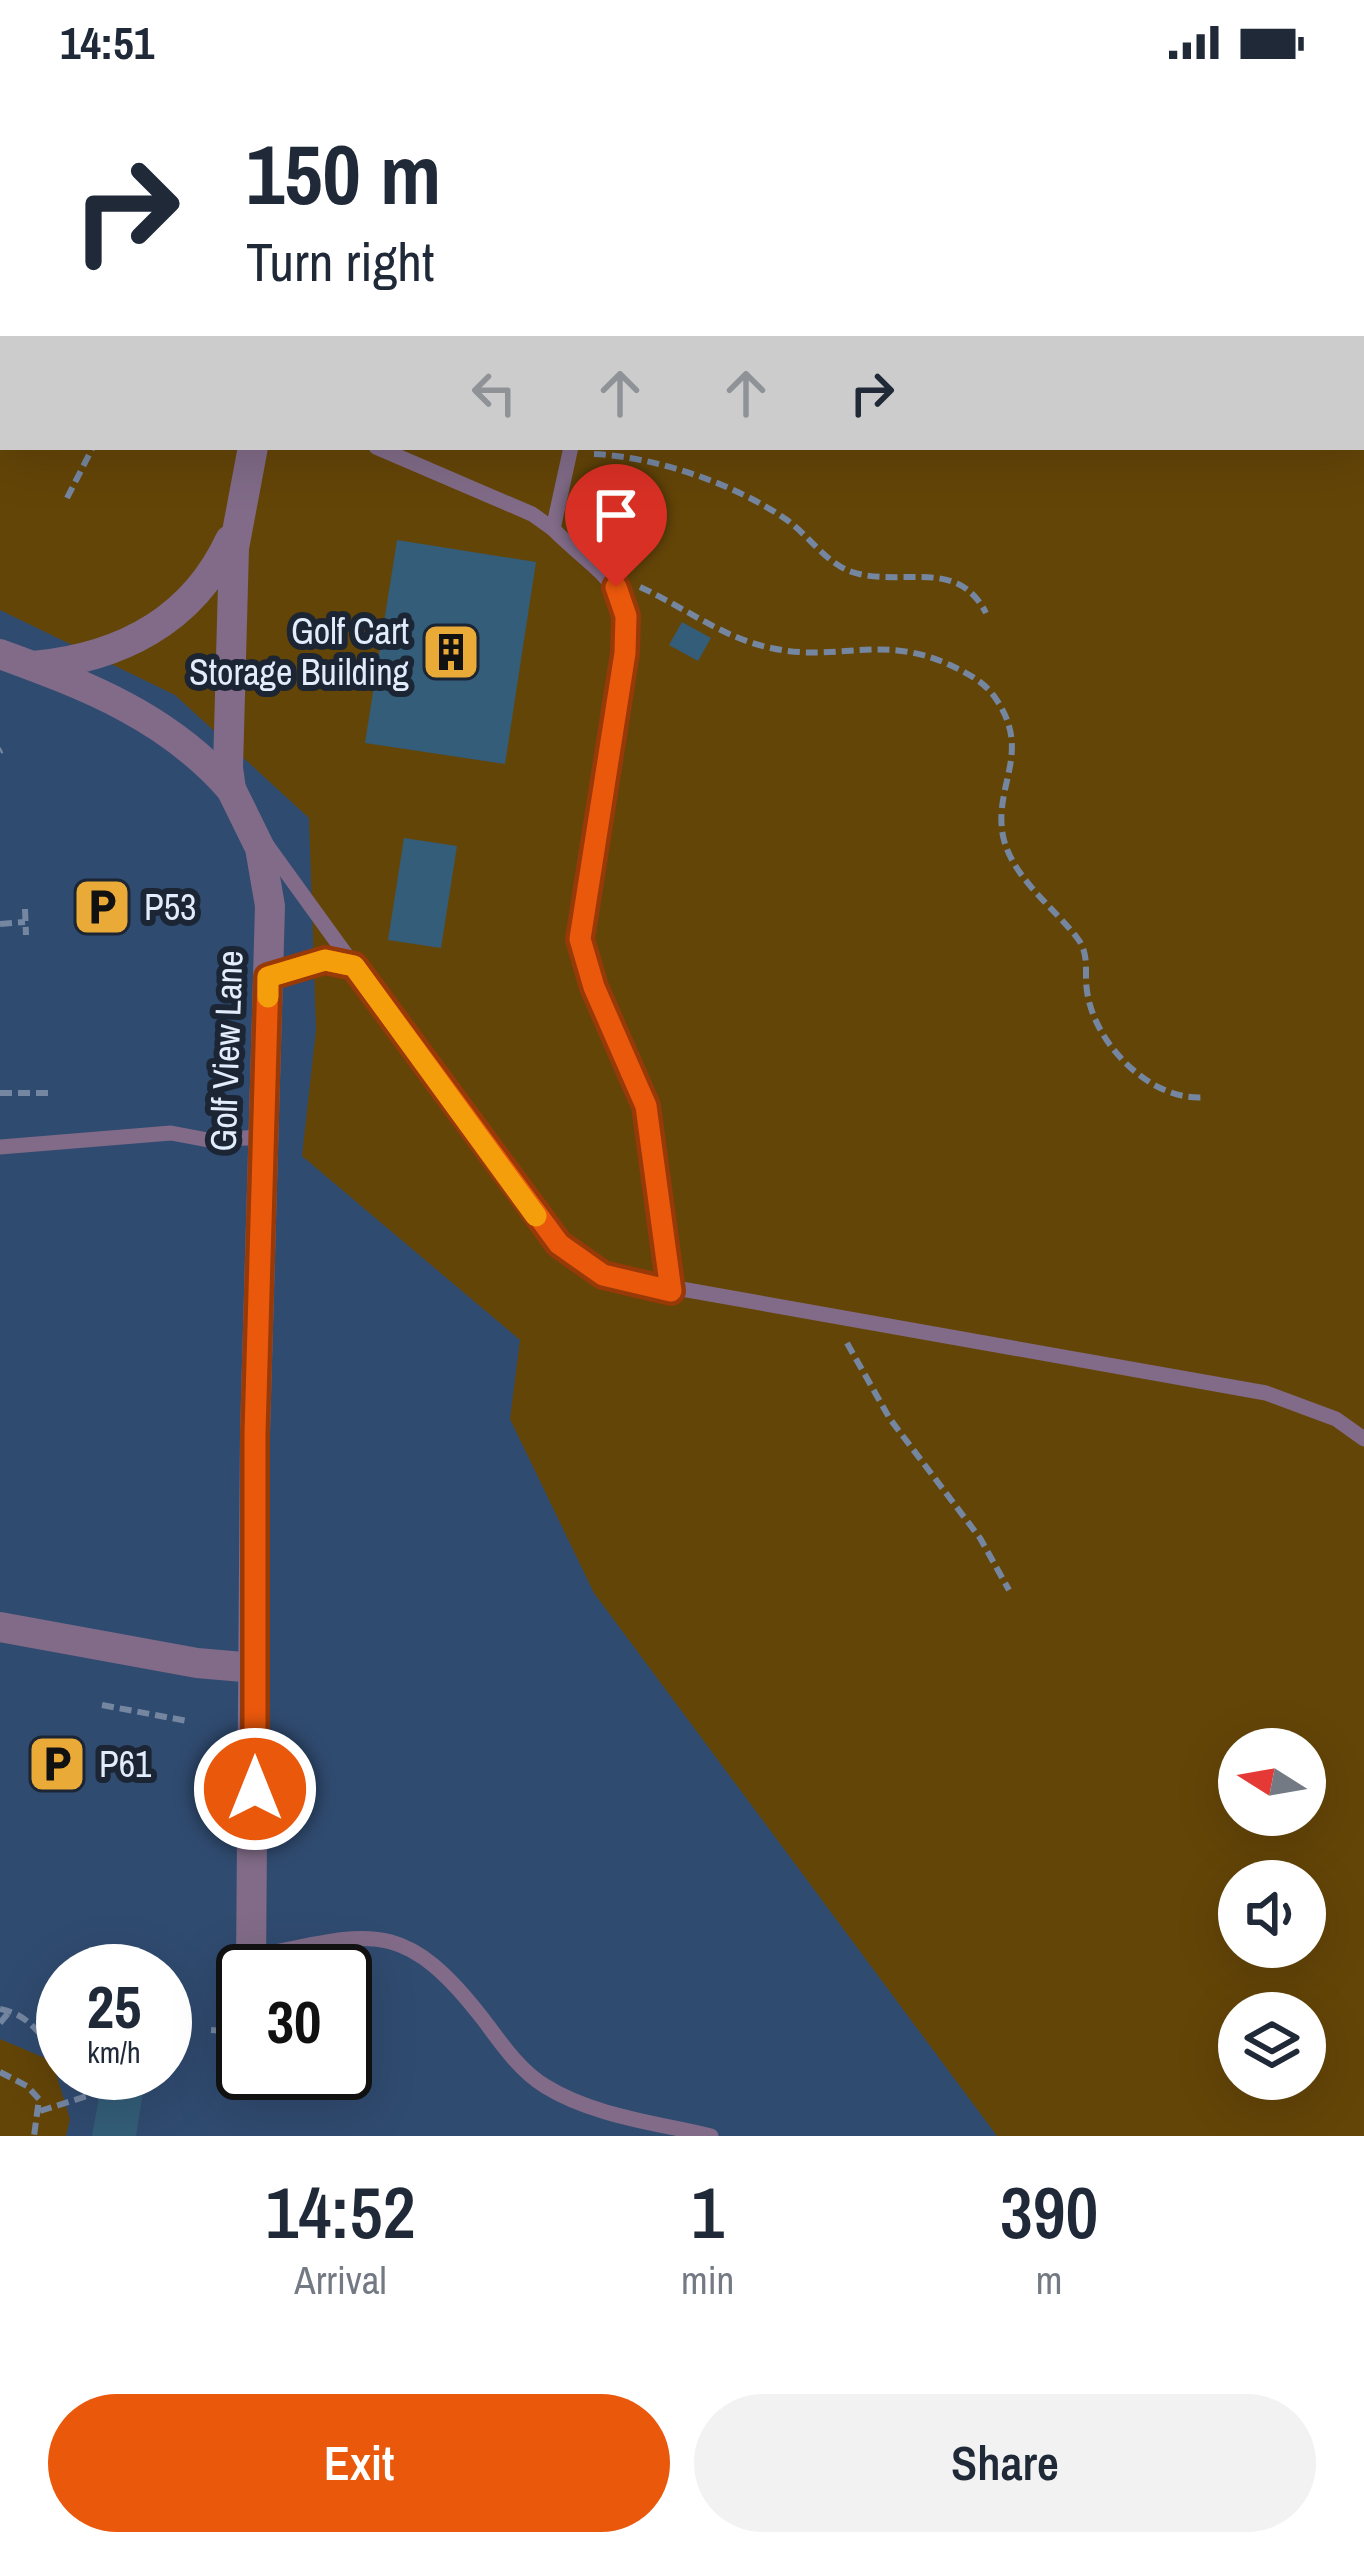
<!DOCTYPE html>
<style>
:root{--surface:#fff;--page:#f2f2f3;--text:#1f2937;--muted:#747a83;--accent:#ea580c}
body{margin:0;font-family:"Archivo Narrow",sans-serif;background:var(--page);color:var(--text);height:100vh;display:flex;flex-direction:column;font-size:45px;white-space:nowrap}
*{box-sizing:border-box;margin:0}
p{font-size:39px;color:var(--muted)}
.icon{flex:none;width:66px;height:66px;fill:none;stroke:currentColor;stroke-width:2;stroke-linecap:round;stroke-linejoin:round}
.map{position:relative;height:2052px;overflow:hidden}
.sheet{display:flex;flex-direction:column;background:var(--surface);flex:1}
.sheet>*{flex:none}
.guide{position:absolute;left:0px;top:0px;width:1365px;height:366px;box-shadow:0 12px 48px #0002;background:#fff;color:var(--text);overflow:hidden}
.needle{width:78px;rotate:281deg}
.tools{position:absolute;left:1218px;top:1644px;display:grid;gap:24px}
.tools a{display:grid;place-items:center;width:108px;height:108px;border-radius:50%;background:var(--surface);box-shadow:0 12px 48px #0002;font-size:60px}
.speed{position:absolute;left:36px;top:1860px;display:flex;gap:24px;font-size:60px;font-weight:700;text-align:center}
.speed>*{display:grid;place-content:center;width:156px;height:156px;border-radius:50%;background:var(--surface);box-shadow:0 12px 48px #0002;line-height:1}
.speed small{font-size:30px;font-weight:400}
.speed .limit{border:6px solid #111;border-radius:18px;background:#fff;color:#111}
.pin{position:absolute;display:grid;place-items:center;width:102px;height:102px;color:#fff;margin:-123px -51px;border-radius:50% 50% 50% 0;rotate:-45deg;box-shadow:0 0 12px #0007}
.pin .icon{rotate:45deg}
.me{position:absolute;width:132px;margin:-66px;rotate:0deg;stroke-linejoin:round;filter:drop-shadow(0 0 9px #0008)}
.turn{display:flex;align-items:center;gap:42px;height:252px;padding:0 48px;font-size:54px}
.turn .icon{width:156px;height:156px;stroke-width:2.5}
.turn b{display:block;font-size:84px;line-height:102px}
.lanes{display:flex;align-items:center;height:114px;padding:0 48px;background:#0003;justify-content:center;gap:60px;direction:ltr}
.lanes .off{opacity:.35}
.eta{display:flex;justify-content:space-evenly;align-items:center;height:204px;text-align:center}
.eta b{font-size:72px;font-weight:600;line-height:84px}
.primary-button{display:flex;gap:24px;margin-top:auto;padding:24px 48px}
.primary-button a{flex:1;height:138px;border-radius:72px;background:var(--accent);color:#fff;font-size:48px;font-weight:600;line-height:138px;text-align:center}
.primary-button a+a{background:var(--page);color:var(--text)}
.status{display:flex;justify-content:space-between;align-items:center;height:84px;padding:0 60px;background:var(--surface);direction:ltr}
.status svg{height:33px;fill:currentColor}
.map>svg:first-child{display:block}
.built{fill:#304b70;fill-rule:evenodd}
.green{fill:#644508;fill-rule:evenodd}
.building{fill:#335d78}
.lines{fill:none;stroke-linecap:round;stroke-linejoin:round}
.path{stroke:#7586a1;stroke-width:6;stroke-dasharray:12 6;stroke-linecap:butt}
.lane{stroke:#816b88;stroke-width:15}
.street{stroke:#816b88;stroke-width:30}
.route-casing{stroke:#983908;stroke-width:30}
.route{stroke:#ea580c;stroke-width:21}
.slow{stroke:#f59e0b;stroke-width:21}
.labels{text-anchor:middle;stroke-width:12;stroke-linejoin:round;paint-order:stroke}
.poi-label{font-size:36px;fill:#e1ecfd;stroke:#1b2534;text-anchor:start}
.street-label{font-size:36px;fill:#e1ecfd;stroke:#1b2534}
</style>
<div class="status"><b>14:51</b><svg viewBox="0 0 49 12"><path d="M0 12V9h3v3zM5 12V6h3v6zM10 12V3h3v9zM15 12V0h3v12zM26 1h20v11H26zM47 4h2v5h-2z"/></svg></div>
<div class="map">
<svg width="1364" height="2052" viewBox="0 0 1364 2052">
<rect width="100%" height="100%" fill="#283e5f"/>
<path class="built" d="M0,0h1364v2052h-1364zM3,3h1359v360h-1359zM1239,1665h66v66h-66zM1239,1797h66v66h-66zM63,1887h102v102h-102zM243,1887h102v102h-102zM1239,1929h66v66h-66z"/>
<g class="green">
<path d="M0,0h1364v2052h-367l-403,-543 -84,-174 10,-79 -218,-184 14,-126 -7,-212 -134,-123 -175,-85zM3,3h1359v360h-1359zM1239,1665h66v66h-66zM1239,1797h66v66h-66zM1239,1929h66v66h-66z"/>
<polygon points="0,1955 52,1977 70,2035 66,2052 0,2052"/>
</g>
<g class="building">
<polygon points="397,456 536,478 505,680 365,659"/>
<polygon points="682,538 711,554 698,577 669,561"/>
<polygon points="404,754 457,762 441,864 388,856"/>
<polygon points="102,1996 144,2002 136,2052 92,2052"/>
</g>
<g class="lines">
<g class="path">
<polyline points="886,0 887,3"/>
<polyline points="231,3 232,0"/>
<path d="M594,370c63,3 141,30 193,66 22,16 39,43 65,52 49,16 105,-16 134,41"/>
<polyline points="67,414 93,363"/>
<path d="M640,503c44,20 83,51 131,61 67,15 109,-15 179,17 17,8 33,16 44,31 40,56 -1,88 9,140 9,42 51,71 75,103 12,16 6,34 9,52 7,53 65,112 119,106"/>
<polyline points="0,667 2,666"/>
<polyline points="25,825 26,851"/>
<polyline points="0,840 25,838"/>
<polyline points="0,1009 49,1009"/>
<polyline points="847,1259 890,1335 980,1454 1009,1506"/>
<polyline points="102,1621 187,1637"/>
<path d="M0,1925c36,7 37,32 63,41"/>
<polyline points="0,1939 10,1927"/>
<polyline points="211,1946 235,1948"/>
<polyline points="0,1988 27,2002 39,2015 34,2052"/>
<polyline points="40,2027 87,2012 92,1989"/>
</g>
<g class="lane">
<polyline points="669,0 669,3"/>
<polyline points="333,3 335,0"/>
<polyline points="376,363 532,430 553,445"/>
<path d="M571,363l-18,82c47,47 76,50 72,124l-45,286 14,48 51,119 26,185"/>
<polyline points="266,760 545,1146 603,1191 1266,1309 1336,1335 1364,1355"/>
<polyline points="268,893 325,876 352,881"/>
<polyline points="0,1063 171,1049 208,1056 263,1053"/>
<path d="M251,1873c117,-23 150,-44 232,62 18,24 36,51 62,67 48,30 112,37 166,50"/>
</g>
<g class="street">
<path d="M0,570c88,32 168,63 231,135"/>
<path d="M33,582c85,-8 159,-44 197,-126"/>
<polyline points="0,1543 197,1579 255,1584"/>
<polyline points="251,1887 255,1349 270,822 260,764 231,705 228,684 234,464 253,363"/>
</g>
</g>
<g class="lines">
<defs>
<polyline id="route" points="255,1705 255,1349 268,893 325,876 354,882 559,1160 603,1191 671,1207 646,1022 594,903 580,855 625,569 626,532 616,503"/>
</defs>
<use href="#route" class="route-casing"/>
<use href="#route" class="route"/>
<polyline class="slow" points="268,913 268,893 325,876 354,882 536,1132"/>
</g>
<defs>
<symbol id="building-square" viewBox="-11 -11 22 22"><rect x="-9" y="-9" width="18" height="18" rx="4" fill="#eaaa38" stroke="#1b2534"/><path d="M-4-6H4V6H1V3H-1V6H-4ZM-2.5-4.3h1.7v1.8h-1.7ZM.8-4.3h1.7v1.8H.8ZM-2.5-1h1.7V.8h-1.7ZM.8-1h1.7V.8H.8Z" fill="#111"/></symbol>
<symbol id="parking-square" viewBox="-11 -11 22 22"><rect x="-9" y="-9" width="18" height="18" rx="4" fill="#eaaa38" stroke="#1b2534"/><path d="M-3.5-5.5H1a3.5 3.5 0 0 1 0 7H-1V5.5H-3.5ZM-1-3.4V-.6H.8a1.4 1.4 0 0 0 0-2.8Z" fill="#111"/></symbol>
</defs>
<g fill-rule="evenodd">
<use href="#building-square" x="418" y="535" width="66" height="66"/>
<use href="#parking-square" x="69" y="790" width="66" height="66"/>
<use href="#parking-square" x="24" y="1647" width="66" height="66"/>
</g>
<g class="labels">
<g class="poi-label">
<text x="409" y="560" text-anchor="end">Golf Cart<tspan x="409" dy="41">Storage Building</tspan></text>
<text x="144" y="836">P53</text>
<text x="99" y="1693">P61</text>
</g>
<g class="street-label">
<text transform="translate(226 967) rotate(-88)" y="13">Golf View Lane</text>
</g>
</g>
</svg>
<div class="tools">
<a><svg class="needle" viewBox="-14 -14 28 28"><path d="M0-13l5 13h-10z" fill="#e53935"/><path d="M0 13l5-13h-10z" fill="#747a83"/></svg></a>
<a><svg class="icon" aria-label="sound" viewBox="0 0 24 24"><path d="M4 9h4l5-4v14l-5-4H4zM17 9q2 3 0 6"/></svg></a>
<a><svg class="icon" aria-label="layers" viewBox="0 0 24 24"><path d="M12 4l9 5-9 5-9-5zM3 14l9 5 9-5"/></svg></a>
</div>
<div class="speed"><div>25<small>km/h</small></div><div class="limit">30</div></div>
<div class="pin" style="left:616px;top:503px;background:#d93025"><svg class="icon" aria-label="arrive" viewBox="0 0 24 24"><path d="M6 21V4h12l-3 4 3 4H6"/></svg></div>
<svg class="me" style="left:255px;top:1705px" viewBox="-20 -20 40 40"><circle r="17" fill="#ea580c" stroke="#fff" stroke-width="3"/><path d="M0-11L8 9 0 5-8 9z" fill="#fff"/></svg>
<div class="guide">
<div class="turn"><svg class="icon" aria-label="right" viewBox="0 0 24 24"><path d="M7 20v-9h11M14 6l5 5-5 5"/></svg><div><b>150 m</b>Turn right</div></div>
<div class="lanes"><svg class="icon off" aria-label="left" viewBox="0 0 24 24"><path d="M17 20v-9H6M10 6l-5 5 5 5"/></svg><svg class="icon off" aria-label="ahead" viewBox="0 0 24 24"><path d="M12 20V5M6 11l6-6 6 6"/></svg><svg class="icon off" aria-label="ahead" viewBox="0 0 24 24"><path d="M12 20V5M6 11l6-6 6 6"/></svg><svg class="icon" aria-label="right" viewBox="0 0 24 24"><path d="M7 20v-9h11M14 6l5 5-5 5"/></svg></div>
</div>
</div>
<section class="sheet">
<div class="eta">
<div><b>14:52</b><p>Arrival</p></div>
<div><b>1</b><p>min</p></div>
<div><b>390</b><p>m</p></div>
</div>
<div class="primary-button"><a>Exit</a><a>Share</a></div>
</section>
